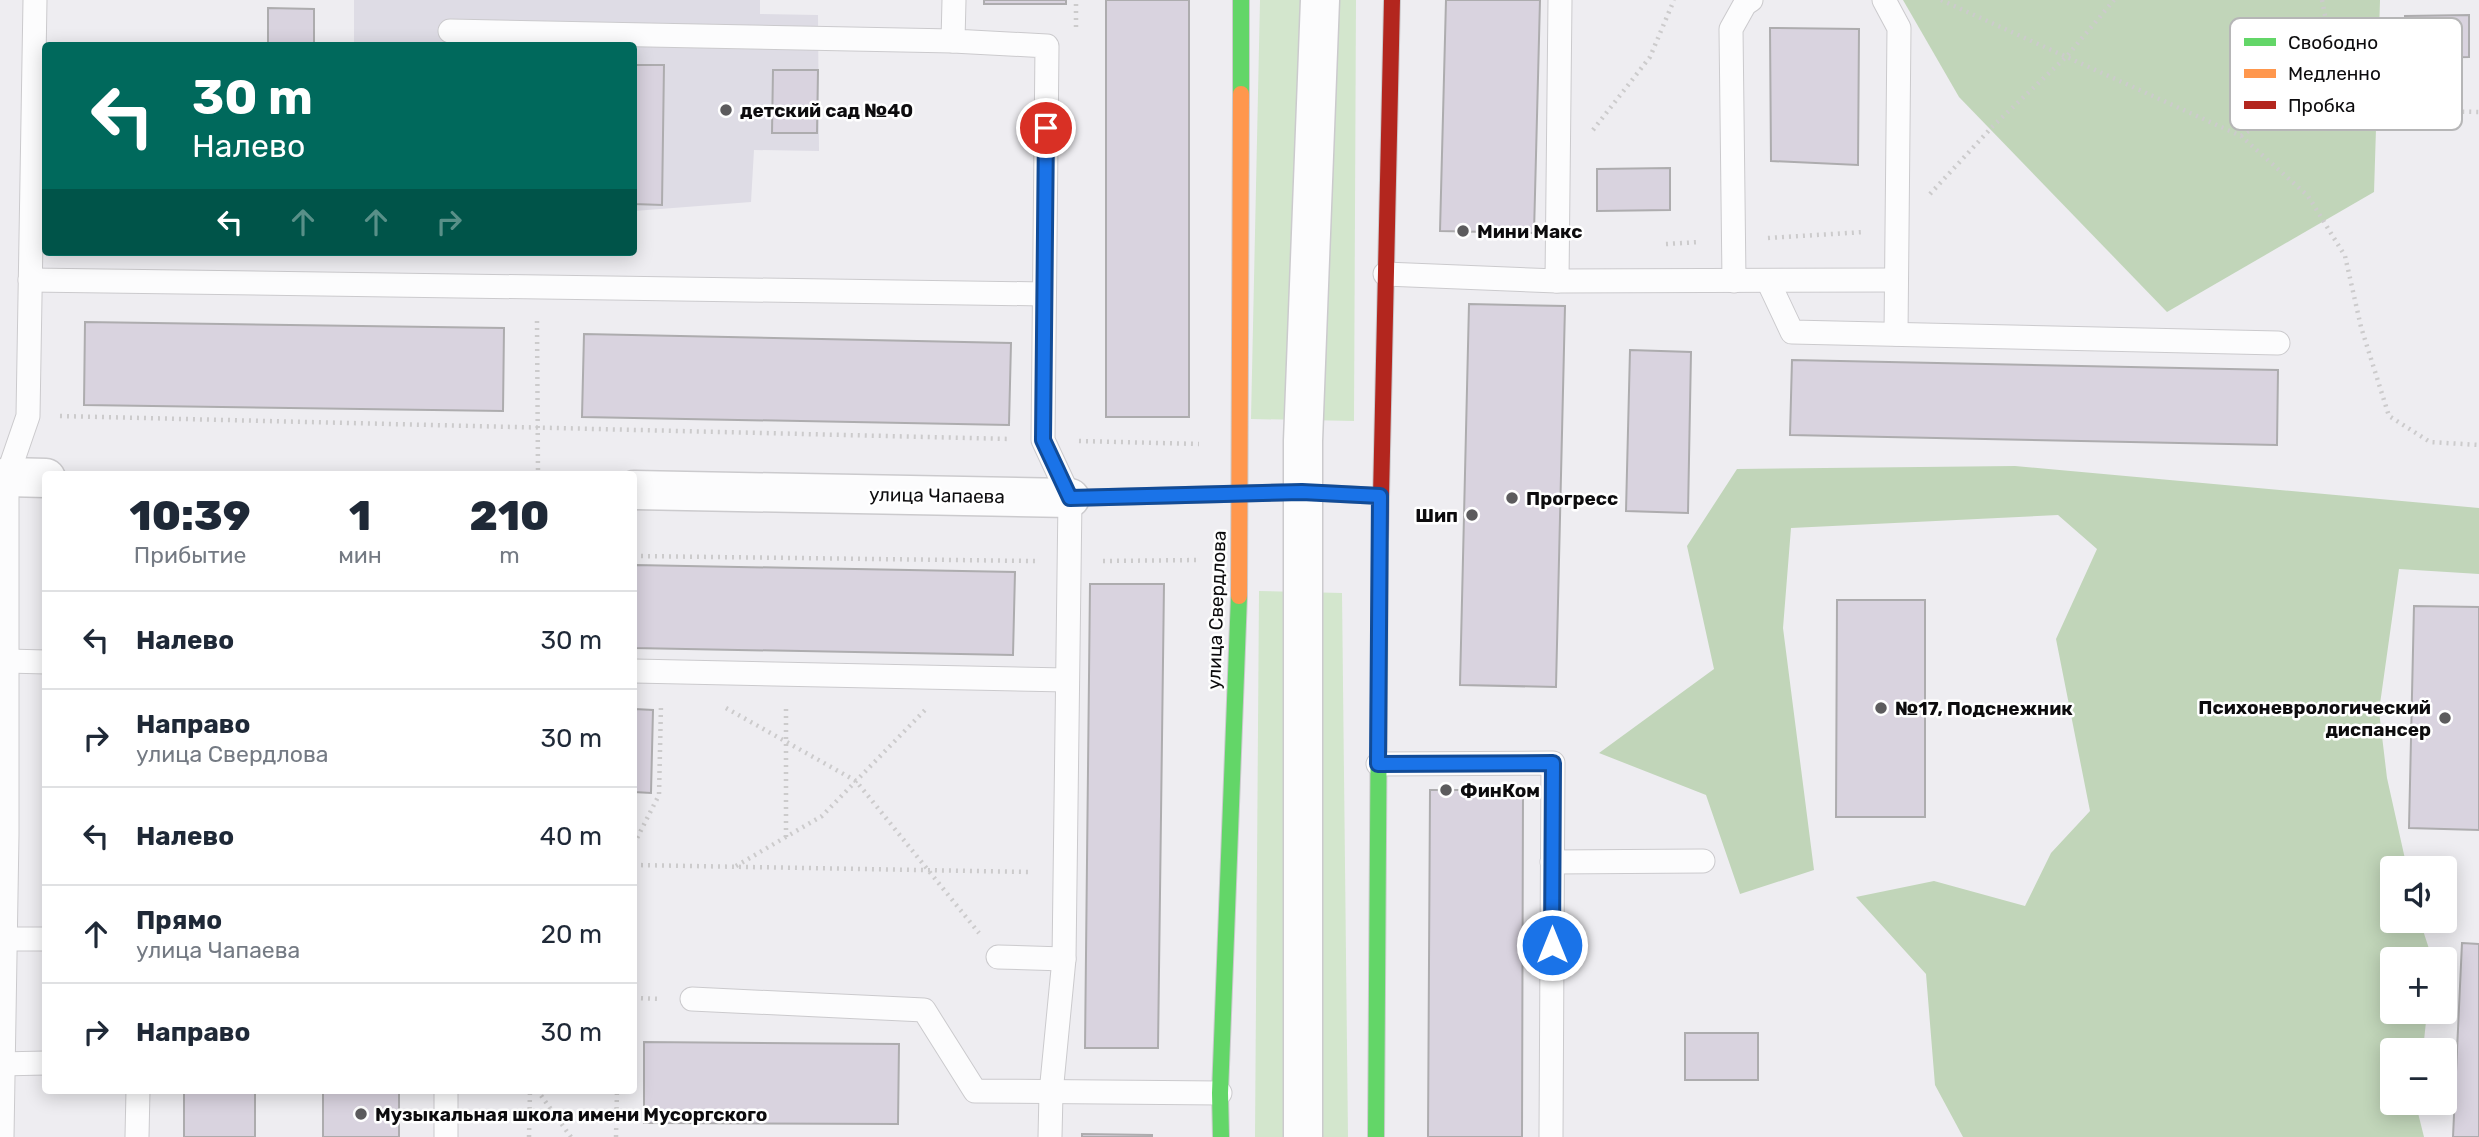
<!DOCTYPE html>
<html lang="ru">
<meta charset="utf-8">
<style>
:root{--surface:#fff;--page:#f6f6f7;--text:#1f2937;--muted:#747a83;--line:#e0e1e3}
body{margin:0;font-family:Rubik,sans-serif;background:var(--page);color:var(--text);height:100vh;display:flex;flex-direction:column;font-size:26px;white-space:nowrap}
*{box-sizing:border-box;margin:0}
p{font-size:23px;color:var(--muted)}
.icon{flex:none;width:38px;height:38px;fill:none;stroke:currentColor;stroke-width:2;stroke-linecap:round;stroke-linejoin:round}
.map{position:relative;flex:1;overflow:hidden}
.drawer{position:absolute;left:42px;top:471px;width:595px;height:623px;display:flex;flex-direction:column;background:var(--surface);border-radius:7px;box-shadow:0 4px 18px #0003}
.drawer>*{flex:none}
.top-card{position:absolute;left:42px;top:42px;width:595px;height:214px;border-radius:7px;box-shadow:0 4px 18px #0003;background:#00695c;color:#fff;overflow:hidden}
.controls{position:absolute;left:2380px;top:856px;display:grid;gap:14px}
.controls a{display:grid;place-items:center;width:77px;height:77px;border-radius:7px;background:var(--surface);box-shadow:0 4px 18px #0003;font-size:35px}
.pin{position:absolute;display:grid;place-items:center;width:60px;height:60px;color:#fff;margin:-30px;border:4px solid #fff;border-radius:50%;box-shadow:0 2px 7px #0007}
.me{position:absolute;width:77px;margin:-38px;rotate:0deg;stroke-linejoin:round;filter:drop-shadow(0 0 5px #0008)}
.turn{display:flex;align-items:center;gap:24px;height:147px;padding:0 35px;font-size:32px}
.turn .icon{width:91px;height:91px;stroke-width:2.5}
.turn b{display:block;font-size:49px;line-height:60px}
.lanes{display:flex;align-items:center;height:66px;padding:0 35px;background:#0003;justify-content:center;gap:35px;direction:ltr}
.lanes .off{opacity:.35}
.eta{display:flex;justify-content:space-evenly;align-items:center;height:119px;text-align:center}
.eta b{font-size:42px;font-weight:800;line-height:49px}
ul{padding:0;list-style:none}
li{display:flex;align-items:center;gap:21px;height:98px;padding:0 35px;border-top:2px solid var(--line)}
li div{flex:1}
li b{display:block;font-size:26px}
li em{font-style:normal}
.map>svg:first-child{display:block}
.built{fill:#dedce5}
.green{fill:#d3e6cd}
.forest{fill:#c1d5b9}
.building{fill:#d9d3df;stroke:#adacae;stroke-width:2}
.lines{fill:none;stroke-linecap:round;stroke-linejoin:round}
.lane-casing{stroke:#cbcacd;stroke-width:25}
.street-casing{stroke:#cbcacd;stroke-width:41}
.fast-casing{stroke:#cbcacd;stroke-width:18}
.slow-casing{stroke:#cbcacd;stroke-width:18}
.jam-casing{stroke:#cbcacd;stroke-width:18}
.path{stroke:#cccbcc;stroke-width:4.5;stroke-dasharray:2 5;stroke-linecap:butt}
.lane{stroke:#fcfcfd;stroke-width:23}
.street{stroke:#fcfcfd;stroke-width:38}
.fast{stroke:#63d668;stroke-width:16}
.slow{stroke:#ff974d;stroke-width:16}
.jam{stroke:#b3261e;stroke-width:16}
.route-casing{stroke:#114b97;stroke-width:18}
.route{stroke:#1a73e8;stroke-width:12}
.poi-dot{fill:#5c5b5d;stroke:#fff;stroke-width:2.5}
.labels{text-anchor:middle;stroke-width:5;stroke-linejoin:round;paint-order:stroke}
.poi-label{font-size:19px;font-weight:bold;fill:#0d0c0e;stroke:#fff;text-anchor:start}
.street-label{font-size:19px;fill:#0d0c0e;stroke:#fff}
.key{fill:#fff;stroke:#b6b6b7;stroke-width:2}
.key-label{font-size:19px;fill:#0d0c0e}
</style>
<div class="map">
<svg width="2479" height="1137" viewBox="0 0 2479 1137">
<rect width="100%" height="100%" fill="#eeedf1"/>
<polygon class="built" points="354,0 760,0 760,14 818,15 819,151 754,150 751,202 634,211 634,46 354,46"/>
<g class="green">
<polygon points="1260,0 1356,0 1354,421 1251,419"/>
<polygon points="1259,591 1342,593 1348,1137 1255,1137"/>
</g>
<g class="forest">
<polygon points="1903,0 2380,0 2374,192 2167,312 1959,97"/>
<polygon points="2015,466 2479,508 2479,574 2399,569 2379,711 2387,778 2407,868 2392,868 2392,920 2420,921 2431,955 2431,959 2392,959 2392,1012 2427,1012 2423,1050 2392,1050 2392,1102 2419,1103 2418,1113 2424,1137 1963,1137 1935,1085 1926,974 1856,897 1934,881 2025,906 2051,853 2090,811 2056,639 2097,549 2058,515 1791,528 1783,628 1814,870 1740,894 1706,795 1599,753 1714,669 1687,546 1737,469"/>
</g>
<g class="building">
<rect x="984" y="0" width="82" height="4"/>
<rect x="1106" y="0" width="83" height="417"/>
<polygon points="1446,0 1540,0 1534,233 1440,231"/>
<polygon points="268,8 314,9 314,46 268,46"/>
<polygon points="2469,15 2469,57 2406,58 2405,16"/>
<polygon points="1770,28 1859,29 1858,165 1771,161"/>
<polygon points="634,65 664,65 662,205 634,204"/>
<polygon points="773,70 818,70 817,133 772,133"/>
<polygon points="1670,168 1670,210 1597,211 1597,169"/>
<polygon points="1469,304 1565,306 1556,687 1460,685"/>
<polygon points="85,322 504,328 503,411 84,405"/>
<polygon points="584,334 1011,343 1009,425 582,417"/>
<polygon points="1630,350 1691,352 1688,513 1626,511"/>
<polygon points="1792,360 2278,370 2277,445 1790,435"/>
<polygon points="635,565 1015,572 1013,655 634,648"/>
<polygon points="1090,584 1164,584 1158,1048 1085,1048"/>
<polygon points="1837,600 1925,600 1925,817 1836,817"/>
<polygon points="2414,606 2479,607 2479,830 2409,828"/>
<polygon points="634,709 653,710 651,793 634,792"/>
<polygon points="1430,790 1523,790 1522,1137 1428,1137"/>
<polygon points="2462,943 2479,944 2479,1137 2453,1137"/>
<rect x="1685" y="1033" width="73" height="47"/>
<polygon points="644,1042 899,1044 898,1124 644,1123"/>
<rect x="184" y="1090" width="71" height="47"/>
<polygon points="298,1090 399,1090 399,1137 323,1137 323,1090"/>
<polygon points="1082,1134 1152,1135 1152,1137 1082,1137"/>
</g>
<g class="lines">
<defs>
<g id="lane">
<polyline points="954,0 953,41 1047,46 1043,440 1070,498 1064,959 1051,1093 1050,1137"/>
<polyline points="1884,0 1899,28 1896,334"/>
<polyline points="450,31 953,41"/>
<polyline points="1385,274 1557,281 1560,0"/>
<polyline points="30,280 1044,294"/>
<polyline points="1557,281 1896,280"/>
<polyline points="1734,281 1731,29 1745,4 1751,0"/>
<polyline points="1768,281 1792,332 2278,343"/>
<polyline points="7,661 46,662"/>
<polyline points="634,671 1067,680"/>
<polyline points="1378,764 1553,763 1551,1137"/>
<polyline points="1552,862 1703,861"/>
<polyline points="4,939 46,939"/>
<polyline points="998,957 1064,959"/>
<polyline points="692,999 924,1010 975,1091 1220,1093"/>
<polyline points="0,1064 46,1063"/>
<polyline points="2,1137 7,834 7,477 28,416 35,0"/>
<polyline points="137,1137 138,1090"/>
<polyline points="446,1137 446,1090"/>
</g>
<g id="street">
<polyline points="7,477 46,478"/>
<polyline points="634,490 1070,498"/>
<polyline points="1303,1137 1303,441 1320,0"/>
</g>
<g id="fast">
<polyline points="1241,94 1241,0"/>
<polyline points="1070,498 1302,492 1380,496"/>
<polyline points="1221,1137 1220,1093 1239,596"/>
<polyline points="1376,1137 1380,542"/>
</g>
<polyline id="slow" points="1239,596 1241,94"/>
<polyline id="jam" points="1380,542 1392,0"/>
</defs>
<use href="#lane" class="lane-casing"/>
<use href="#street" class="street-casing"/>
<use href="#fast" class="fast-casing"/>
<use href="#slow" class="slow-casing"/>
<use href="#jam" class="jam-casing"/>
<g class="path">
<polyline points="1941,0 2241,136 2308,196 2345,256 2361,327 2389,416 2430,442 2479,445"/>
<polyline points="2322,0 2343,108"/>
<polyline points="1076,27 1076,0"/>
<polyline points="1593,130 1650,57 1674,0"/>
<polyline points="2241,136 2290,104 2370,110 2479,112"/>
<polyline points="1930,194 1993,126 2067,56 2114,0"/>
<polyline points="1768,238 1864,232"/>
<polyline points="1666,244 1700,242"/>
<polyline points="537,321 538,474"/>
<polyline points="60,416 1010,439"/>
<polyline points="1079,441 1199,444"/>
<polyline points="634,556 1035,561"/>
<polyline points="1103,561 1200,560"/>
<polyline points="726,708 856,781 979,933"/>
<polyline points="786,837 786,707"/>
<polyline points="634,844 659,795 661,705"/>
<polyline points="634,865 1032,872"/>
<polyline points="736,866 822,816 925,710"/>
<polyline points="634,998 661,999"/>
<polyline points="537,1090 571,1137"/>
<polyline points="529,1137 530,1090"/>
<polyline points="616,1137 617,1090"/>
</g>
<use href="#lane" class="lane"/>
<use href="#street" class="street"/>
<use href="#fast" class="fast"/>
<use href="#slow" class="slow"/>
<use href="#jam" class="jam"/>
</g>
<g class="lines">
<defs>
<polyline id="route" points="1046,128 1043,440 1070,498 1302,492 1380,496 1378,764 1553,763 1552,945"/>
</defs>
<use href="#route" class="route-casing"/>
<use href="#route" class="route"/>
</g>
<g class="poi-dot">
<circle cx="726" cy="110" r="7"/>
<circle cx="1463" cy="231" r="7"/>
<circle cx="1512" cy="498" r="7"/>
<circle cx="1472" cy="515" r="7"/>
<circle cx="1881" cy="708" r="7"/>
<circle cx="2445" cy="718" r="7"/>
<circle cx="1446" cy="790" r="7"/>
<circle cx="361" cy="1114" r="7"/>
</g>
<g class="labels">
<g class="poi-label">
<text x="740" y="117">детский сад №40</text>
<text x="1477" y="238">Мини Макс</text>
<text x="1526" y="505">Прогресс</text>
<text x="1458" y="522" text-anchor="end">Шип</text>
<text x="2431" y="714" text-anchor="end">Психоневрологический<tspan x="2431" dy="22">диспансер</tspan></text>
<text x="1895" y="715">№17, Подснежник</text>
<text x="1460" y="797">ФинКом</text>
<text x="375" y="1121">Музыкальная школа имени Мусоргского</text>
</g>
<g class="street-label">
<text transform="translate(937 495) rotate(1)" y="7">улица Чапаева</text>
<text transform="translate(1216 610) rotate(-88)" y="7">улица Свердлова</text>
</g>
</g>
<rect x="2230" y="18" width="232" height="112" rx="10" class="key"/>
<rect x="2244" y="38" width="32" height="8" fill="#63d668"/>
<rect x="2244" y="69" width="32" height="9" fill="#ff974d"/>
<rect x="2244" y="101" width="32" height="8" fill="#b3261e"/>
<g class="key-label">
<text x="2288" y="49">Свободно</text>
<text x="2288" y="80">Медленно</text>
<text x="2288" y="112">Пробка</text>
</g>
</svg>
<div class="controls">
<a><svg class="icon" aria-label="sound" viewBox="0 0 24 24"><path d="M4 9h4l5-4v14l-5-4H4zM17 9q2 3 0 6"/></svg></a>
<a>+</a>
<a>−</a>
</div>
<div class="pin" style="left:1046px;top:128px;background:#d93025"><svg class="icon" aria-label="arrive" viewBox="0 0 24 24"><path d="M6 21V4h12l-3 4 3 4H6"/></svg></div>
<svg class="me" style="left:1552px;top:945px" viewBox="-20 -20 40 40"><circle r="17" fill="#1a73e8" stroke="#fff" stroke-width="3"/><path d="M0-11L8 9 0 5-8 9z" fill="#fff"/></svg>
<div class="top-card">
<div class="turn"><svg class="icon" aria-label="left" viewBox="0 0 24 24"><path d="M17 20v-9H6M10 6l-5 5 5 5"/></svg><div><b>30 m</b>Налево</div></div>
<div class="lanes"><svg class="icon" aria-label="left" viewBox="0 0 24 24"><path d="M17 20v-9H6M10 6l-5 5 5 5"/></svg><svg class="icon off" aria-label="ahead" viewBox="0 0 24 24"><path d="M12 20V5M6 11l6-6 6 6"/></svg><svg class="icon off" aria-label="ahead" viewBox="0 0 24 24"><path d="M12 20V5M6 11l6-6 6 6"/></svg><svg class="icon off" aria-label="right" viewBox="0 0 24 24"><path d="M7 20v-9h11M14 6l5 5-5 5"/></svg></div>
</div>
<section class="drawer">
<div class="eta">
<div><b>10:39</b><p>Прибытие</p></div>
<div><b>1</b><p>мин</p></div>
<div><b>210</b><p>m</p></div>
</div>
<ul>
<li><svg class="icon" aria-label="left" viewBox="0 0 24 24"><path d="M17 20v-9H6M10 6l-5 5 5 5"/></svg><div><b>Налево</b></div><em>30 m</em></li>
<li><svg class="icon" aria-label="right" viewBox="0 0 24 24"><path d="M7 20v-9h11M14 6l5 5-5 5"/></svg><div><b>Направо</b><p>улица Свердлова</p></div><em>30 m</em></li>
<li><svg class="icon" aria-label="left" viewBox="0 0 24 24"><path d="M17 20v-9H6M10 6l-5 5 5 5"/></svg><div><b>Налево</b></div><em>40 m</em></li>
<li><svg class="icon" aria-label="ahead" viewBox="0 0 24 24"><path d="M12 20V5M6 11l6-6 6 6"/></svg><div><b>Прямо</b><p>улица Чапаева</p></div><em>20 m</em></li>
<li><svg class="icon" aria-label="right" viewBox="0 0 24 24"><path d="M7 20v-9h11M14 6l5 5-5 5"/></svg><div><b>Направо</b></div><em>30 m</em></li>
</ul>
</section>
</div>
